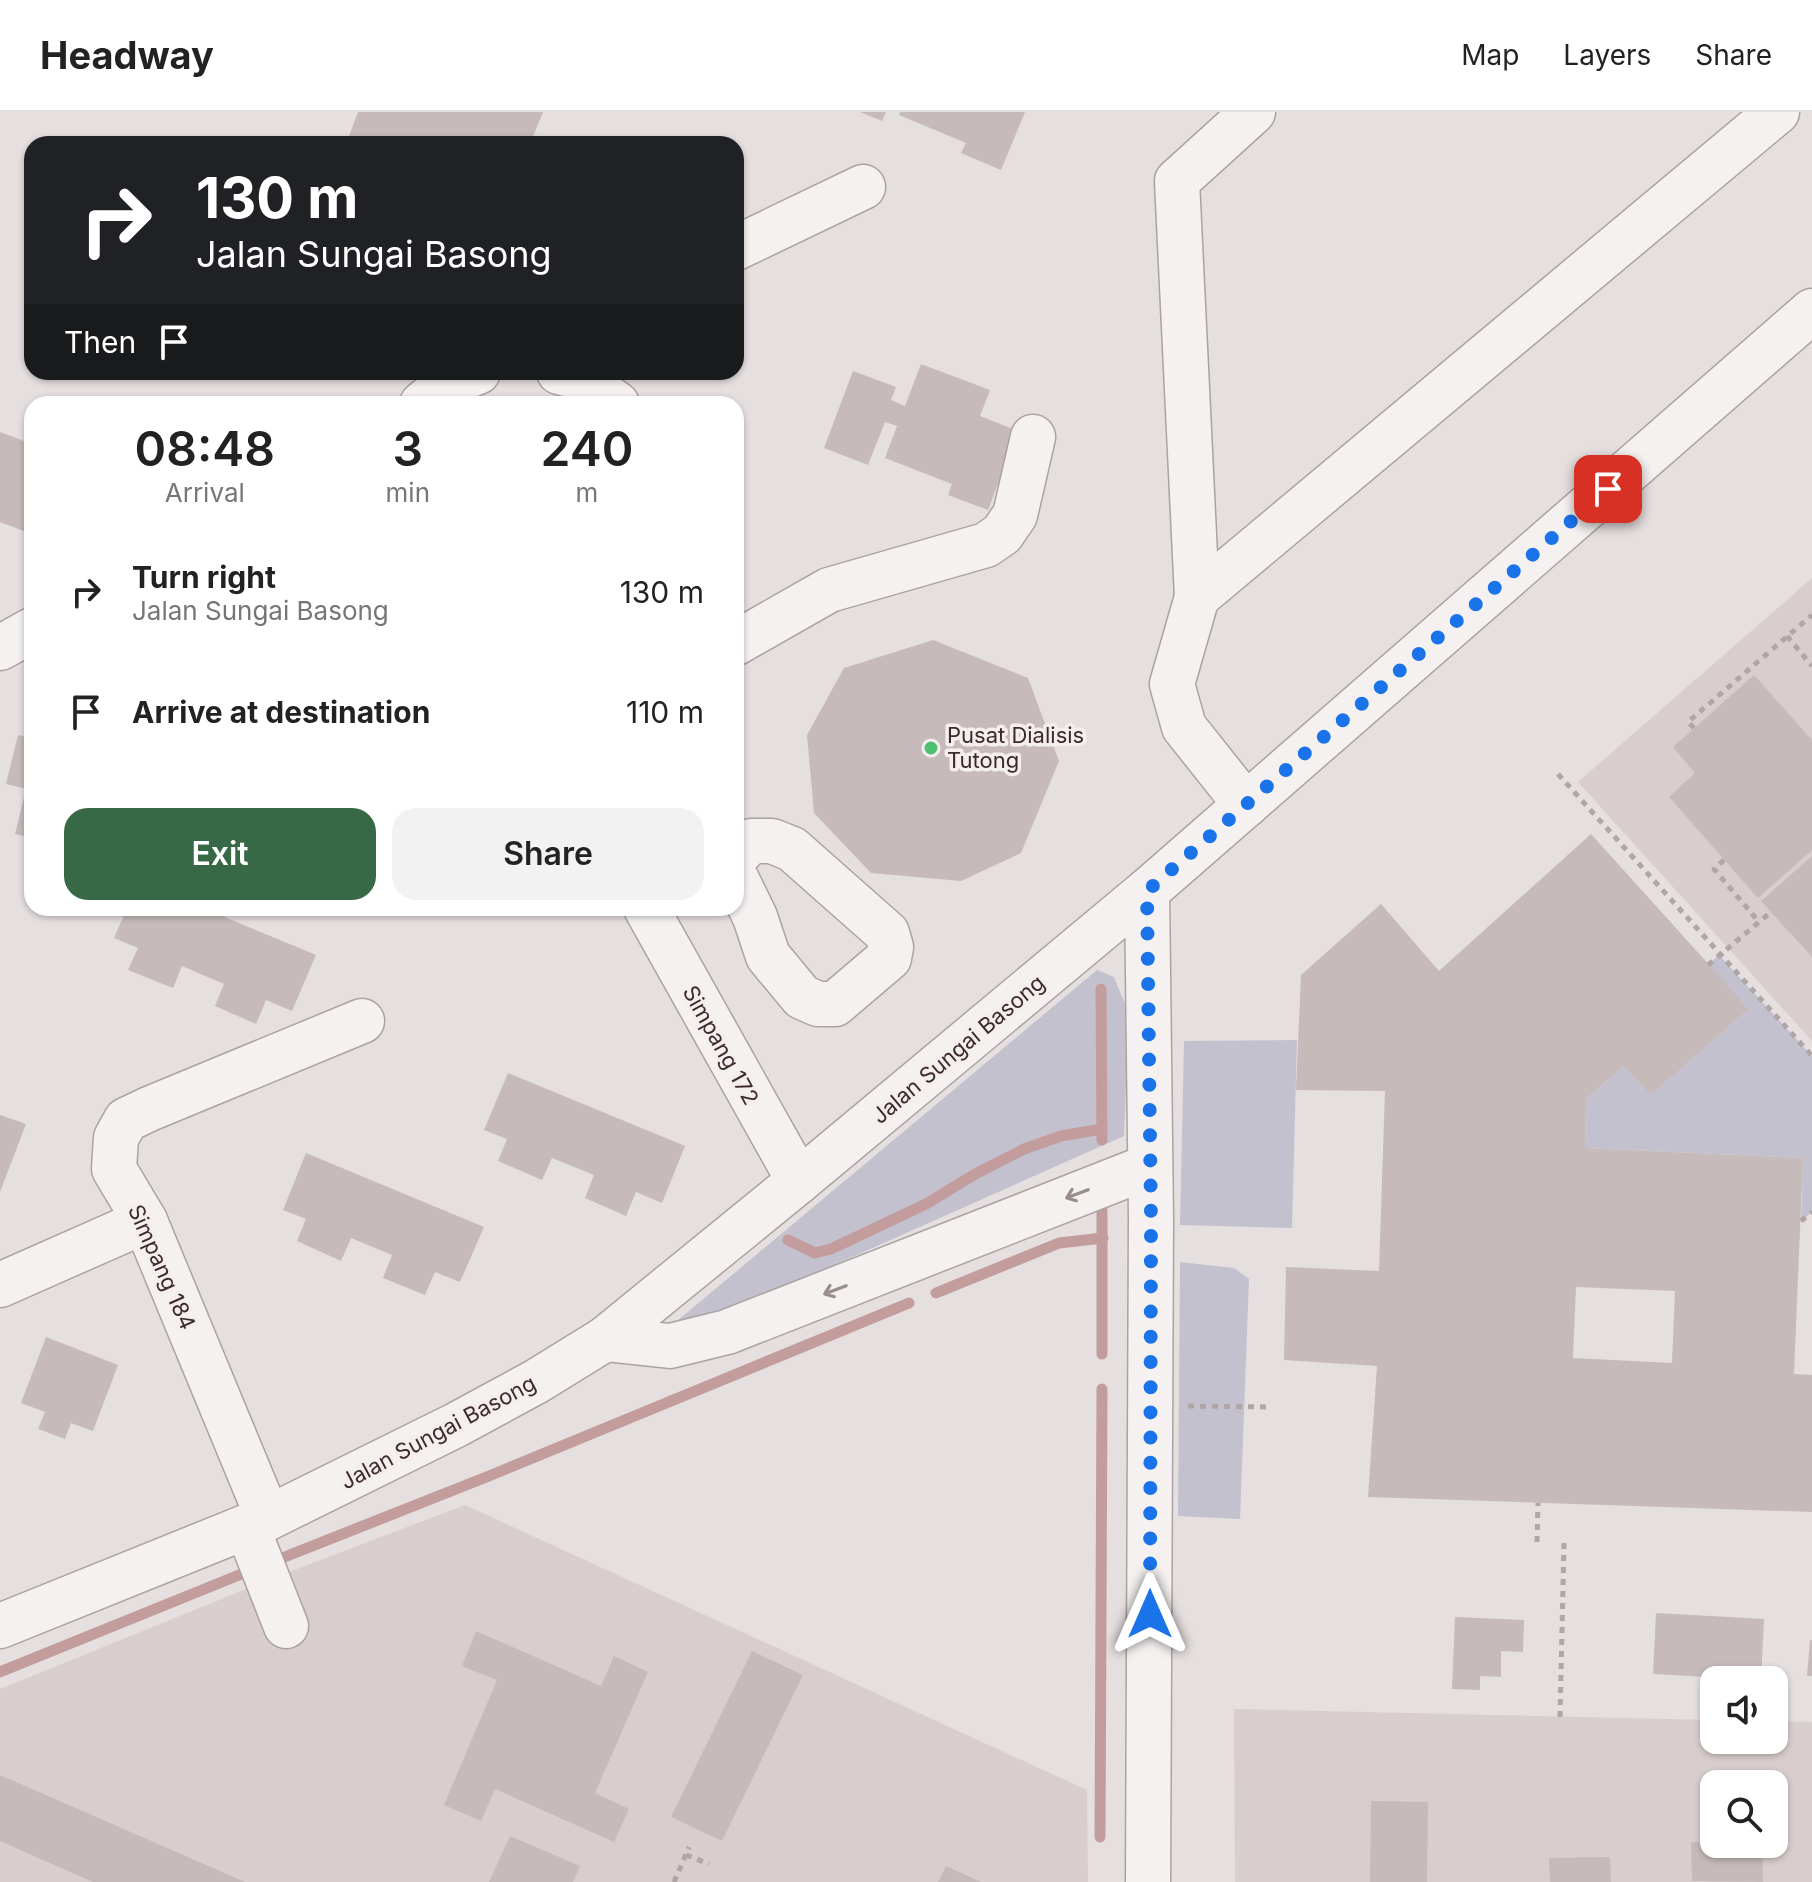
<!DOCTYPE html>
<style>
:root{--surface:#fff;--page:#f2f2f2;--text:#222;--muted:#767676;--line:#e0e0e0;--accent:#376946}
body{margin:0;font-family:Inter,sans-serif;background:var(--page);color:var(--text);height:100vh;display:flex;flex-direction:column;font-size:30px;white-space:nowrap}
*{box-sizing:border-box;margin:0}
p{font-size:26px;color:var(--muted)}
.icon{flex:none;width:44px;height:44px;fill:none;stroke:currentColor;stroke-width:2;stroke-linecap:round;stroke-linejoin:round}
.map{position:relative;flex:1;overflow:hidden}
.side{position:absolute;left:24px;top:284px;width:720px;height:520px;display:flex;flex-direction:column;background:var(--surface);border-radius:24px;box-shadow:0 2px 6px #0004}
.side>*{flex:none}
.top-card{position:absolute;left:24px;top:24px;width:720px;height:244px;border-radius:24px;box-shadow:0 2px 6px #0004;background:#202124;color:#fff;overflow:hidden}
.controls{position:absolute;left:1700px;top:1554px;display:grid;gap:16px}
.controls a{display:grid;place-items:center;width:88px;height:88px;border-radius:16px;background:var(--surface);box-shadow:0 2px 6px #0004;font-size:40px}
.pin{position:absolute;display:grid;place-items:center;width:68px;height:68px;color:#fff;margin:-34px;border-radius:16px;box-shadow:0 4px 12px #0006}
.me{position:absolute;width:88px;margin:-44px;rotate:0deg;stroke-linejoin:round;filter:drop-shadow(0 0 6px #0008)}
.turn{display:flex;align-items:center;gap:28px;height:168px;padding:0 40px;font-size:36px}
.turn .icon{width:104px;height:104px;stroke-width:2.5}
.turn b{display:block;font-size:56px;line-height:68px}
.then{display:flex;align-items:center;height:76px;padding:0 40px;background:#0003;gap:16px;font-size:30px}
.eta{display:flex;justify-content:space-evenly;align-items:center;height:136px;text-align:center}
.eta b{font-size:48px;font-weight:600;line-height:56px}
.action{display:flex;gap:16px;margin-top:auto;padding:16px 40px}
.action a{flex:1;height:92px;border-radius:24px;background:var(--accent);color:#fff;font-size:32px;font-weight:600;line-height:92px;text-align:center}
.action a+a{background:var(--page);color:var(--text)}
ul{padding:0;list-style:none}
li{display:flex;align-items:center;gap:24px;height:120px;padding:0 40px}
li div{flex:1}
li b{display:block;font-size:30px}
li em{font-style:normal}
header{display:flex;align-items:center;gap:48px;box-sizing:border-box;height:112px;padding:0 40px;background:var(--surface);border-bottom:2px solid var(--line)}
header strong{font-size:38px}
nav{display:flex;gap:44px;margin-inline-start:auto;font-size:28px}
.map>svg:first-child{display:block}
.built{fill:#d8cecd;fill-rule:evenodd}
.green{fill:#c4c1cf}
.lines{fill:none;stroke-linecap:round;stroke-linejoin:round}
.stream{stroke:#c39d9e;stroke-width:11}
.building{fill:#c6baba;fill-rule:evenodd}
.minor-casing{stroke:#aca2a1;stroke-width:47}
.path{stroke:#afa6a5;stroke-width:5;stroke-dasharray:6 6;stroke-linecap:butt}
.minor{stroke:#f5f1f1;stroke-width:44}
.oneway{stroke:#988e8d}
.route{stroke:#1a73e8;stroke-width:14;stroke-dasharray:0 25.2}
.poi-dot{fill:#50bf71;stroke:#f4eeee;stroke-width:3}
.labels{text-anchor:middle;stroke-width:7;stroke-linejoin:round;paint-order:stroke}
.poi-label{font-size:22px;fill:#3c2b29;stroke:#f4eeee;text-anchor:start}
.street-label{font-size:22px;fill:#3c2b29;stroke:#f4eeee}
</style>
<header>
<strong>Headway</strong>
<nav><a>Map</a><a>Layers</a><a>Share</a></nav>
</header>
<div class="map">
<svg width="1812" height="1770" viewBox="0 0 1812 1770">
<rect width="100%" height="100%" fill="#e6dfdf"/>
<g class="built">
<polygon points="1812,466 1812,929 1578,670"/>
<polygon points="465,1393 1087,1678 1088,1770 0,1770 0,1577 268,1468"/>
<path d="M1234,1597l480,11v20h60v-19l38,1v160h-577zM1714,1672h60v60h-60z"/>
</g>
<g class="green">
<polygon points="1719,843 1812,944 1812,1100 1801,1109 1803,1046 1585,1036 1586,987 1624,954 1652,982 1749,897 1708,853"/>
<polygon points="1097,858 1114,865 1129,902 1124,1024 693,1216 671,1214"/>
<polygon points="1297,928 1292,1116 1180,1113 1184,929"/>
<polygon points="1180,1150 1234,1156 1249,1167 1240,1407 1178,1404"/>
</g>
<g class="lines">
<g class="stream">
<polyline points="1101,877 1102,1028"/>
<polyline points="788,1128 815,1141 831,1137 926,1092 977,1061 1024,1037 1061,1024 1102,1017"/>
<polyline points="936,1181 1059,1131 1103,1126"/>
<polyline points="1102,1242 1102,1098"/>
<polyline points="277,1448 489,1364 909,1191"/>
<polyline points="0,1560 244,1461"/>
<polyline points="1100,1725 1102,1277"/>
</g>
</g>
<g class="building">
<polygon points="358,0 543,0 530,32 346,32"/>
<polygon points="860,0 886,0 882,9"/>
<polygon points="900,0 1025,0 1001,58 961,41 966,31 899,3"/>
<polygon points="921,252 990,278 980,304 1018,319 988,398 948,383 952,372 885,346 897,314 885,310 868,353 824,336 853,259 896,275 891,288 905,294"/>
<polygon points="0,320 32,332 32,422 0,410"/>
<polygon points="933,528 1028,566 1059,649 1021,741 961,769 871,761 814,701 807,623 844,556"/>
<polygon points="1754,563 1812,628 1812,738 1758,786 1669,685 1695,661 1673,635"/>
<polygon points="18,623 32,626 32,726 15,722 26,677 6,672"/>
<path d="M1591,722l158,175 -98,86 -27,-29 -38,33 -1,49 218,10 -9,216 18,1v137l-444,-15 9,-131 -93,-6 2,-93 93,4 6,-180 -89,-1 5,-115 80,-71 58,67zM1576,1175l99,4 -3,72 -99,-5z"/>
<polygon points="1812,744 1812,845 1761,789"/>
<polygon points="127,796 203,796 316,843 292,899 266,888 256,912 215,894 224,872 182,854 173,876 128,858 138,836 114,826"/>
<polygon points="508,961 685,1034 662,1091 636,1080 626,1104 585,1086 594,1063 552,1046 542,1068 498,1049 507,1027 484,1018"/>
<polygon points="0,1003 26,1012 0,1080"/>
<polygon points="306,1041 484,1115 460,1170 435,1160 425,1183 383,1166 392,1143 351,1126 341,1149 297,1129 306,1107 283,1098"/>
<polygon points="46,1225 118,1253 93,1319 71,1311 65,1327 38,1317 45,1300 21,1291"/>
<polygon points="1656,1501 1764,1507 1761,1568 1653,1562"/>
<polygon points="1455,1505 1524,1508 1523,1540 1501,1539 1501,1565 1480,1564 1480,1578 1452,1577"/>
<polygon points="476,1519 601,1574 614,1544 648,1560 595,1681 629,1697 614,1730 495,1677 481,1709 444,1693 497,1568 462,1554"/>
<polygon points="1810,1528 1812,1528 1812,1564 1807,1564"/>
<polygon points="752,1539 803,1563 722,1729 671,1705"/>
<polygon points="0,1663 245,1770 93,1770 0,1729"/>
<polygon points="1371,1689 1428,1690 1427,1770 1370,1770"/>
<polygon points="510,1724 580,1754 573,1770 489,1770"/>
<polygon points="1691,1730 1762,1732 1763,1770 1692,1769"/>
<polygon points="1610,1745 1611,1770 1550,1770 1549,1746"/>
<polygon points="946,1754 981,1770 938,1770"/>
</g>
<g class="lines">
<defs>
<g id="minor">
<polyline points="1253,0 1177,69 1197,485 1777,0"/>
<polyline points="736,136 863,75"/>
<polyline points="559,260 581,266 617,292"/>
<polyline points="422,292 444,274 478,260"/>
<polyline points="1197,485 1172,572 1184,615 1246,693"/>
<polyline points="736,531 829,478 986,433 1002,422 1015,403 1033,325"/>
<polyline points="0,536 32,518"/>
<polyline points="736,744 751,729 772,729 792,737 887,821 891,835 889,846 835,892 818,892 802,885 768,844 755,805 736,766"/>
<polyline points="1147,779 1151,1107 1148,1770"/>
<polyline points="646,796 799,1069"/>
<polyline points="0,1173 145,1109"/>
<polyline points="605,1227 670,1234 727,1220 1150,1054"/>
<polyline points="268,1406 145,1109 114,1057 116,1026 126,1008 149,997 362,909"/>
<polyline points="247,1415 286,1514"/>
<polyline points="0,1514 268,1406 456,1313 537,1269 605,1227 799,1069 1147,779 1812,199"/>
</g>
</defs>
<use href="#minor" class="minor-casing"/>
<g class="path">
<polyline points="1787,524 1812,554"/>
<polyline points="1694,616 1688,610 1812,503"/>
<polyline points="1558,662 1812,944"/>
<polyline points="1724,748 1714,757 1759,810"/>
<polyline points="1708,853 1771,800"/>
<polyline points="1801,1109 1812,1100"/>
<polyline points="1188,1294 1271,1295"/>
<polyline points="1537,1430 1538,1391"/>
<polyline points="1560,1605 1564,1431"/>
<polyline points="686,1743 709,1752"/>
<polyline points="674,1770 689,1735"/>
</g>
<use href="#minor" class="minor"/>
</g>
<defs><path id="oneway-shaft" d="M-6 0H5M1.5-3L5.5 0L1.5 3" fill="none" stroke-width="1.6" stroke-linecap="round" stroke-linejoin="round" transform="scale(2)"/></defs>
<g class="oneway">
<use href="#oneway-shaft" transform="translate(1077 1082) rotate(159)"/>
<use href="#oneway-shaft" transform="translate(835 1178) rotate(159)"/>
</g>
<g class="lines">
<polyline class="route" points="1150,1502 1151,1107 1147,779 1608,377"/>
</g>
<circle class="poi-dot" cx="931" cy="636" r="8"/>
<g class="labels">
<g class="poi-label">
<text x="947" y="631">Pusat Dialisis<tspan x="947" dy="25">Tutong</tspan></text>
</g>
<g class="street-label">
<text transform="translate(721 933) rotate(61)" y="8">Simpang 172</text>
<text transform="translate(958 937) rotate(-40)" y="8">Jalan Sungai Basong</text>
<text transform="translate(162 1155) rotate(66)" y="8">Simpang 184</text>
<text transform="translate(438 1320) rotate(-28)" y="8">Jalan Sungai Basong</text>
</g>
</g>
</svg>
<div class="controls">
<a><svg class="icon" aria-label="sound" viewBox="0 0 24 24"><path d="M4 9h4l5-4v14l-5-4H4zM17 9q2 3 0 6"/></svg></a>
<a><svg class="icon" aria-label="search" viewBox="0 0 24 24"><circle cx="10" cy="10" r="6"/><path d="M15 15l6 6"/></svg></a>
</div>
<div class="pin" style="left:1608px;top:377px;background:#d93025"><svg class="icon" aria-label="arrive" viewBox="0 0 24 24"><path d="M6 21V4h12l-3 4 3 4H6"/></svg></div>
<svg class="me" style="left:1150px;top:1502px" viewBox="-20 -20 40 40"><path d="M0-17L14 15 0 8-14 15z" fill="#1a73e8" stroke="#fff" stroke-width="4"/></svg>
<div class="top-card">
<div class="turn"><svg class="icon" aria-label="right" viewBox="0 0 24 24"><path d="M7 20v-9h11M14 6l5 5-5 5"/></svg><div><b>130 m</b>Jalan Sungai Basong</div></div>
<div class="then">Then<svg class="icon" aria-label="arrive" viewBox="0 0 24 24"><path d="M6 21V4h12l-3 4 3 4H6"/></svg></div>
</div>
<section class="side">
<div class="eta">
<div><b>08:48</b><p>Arrival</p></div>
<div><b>3</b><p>min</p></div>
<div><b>240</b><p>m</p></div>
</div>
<ul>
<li><svg class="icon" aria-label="right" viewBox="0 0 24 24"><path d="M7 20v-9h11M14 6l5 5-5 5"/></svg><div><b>Turn right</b><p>Jalan Sungai Basong</p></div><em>130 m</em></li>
<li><svg class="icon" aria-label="arrive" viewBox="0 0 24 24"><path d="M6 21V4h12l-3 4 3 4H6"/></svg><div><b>Arrive at destination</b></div><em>110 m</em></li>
</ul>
<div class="action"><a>Exit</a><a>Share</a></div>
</section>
</div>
